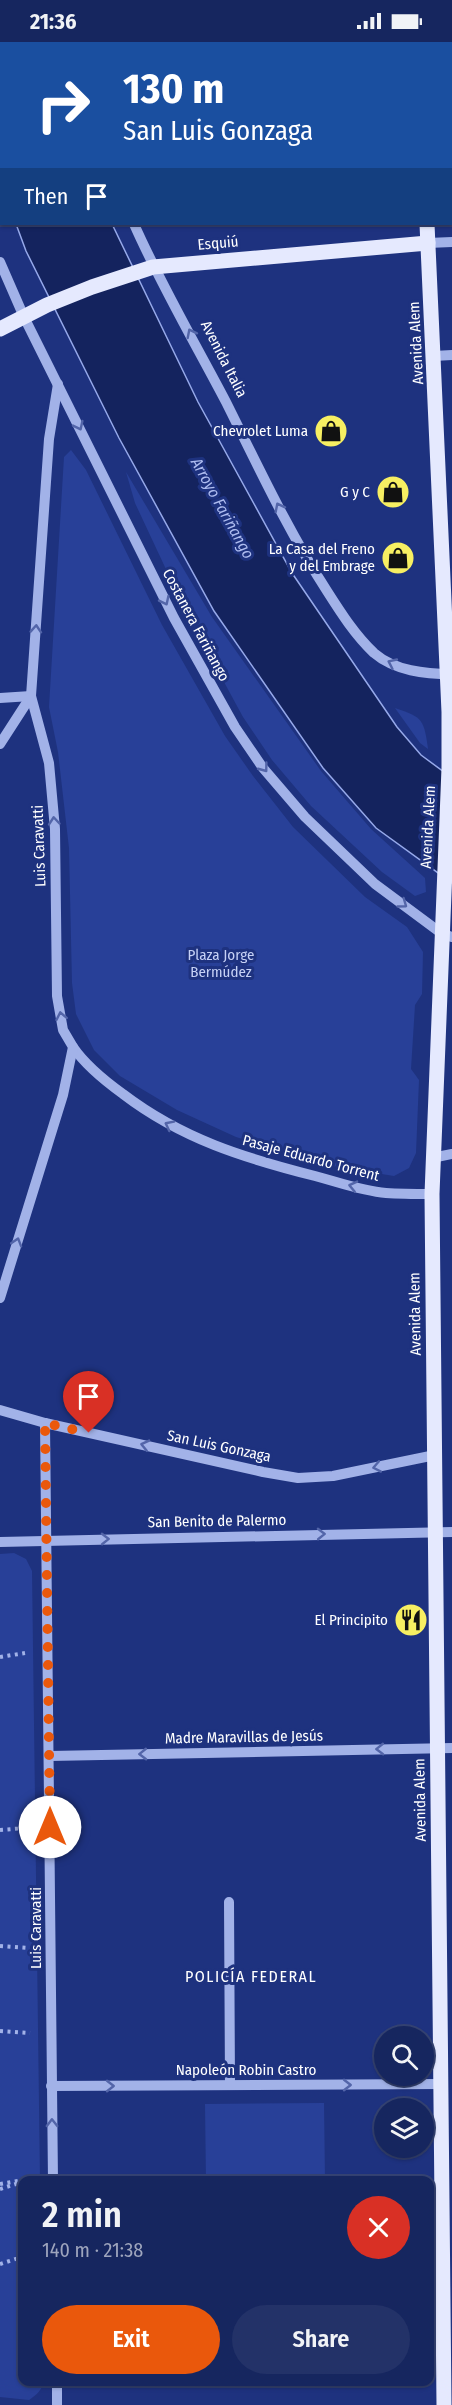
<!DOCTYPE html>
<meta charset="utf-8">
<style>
:root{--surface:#16265f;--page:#233268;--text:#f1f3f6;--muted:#9ea5bd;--line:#354374;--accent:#ea580c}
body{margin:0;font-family:"Fira Sans Condensed",sans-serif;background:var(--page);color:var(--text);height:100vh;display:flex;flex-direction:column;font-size:22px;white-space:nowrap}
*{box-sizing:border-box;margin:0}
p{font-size:20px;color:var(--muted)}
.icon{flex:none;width:33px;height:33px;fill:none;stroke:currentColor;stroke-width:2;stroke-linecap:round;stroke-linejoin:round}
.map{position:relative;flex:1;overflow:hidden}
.details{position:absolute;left:18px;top:2134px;width:416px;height:210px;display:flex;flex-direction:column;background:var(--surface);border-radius:12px;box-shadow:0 2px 4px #0004,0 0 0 2px var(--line)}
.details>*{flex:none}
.guide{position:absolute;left:0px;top:0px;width:453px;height:183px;box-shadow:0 2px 4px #0004,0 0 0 2px var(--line);background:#1a4fa0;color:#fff;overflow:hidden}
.controls{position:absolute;left:374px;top:1984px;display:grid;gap:12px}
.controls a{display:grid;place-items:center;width:60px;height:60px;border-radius:50%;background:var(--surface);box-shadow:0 2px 4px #0004,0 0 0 2px var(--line);font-size:30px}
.pin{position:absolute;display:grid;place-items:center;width:51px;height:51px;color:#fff;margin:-62px -26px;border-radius:50% 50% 50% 0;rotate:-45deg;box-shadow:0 0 6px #0007}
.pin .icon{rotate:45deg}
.me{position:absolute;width:66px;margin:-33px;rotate:0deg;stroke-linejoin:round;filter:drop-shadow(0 0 4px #0008)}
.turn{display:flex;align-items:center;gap:21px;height:126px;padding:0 24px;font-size:27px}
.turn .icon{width:78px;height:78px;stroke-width:2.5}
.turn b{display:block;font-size:42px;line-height:51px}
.then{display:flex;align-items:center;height:57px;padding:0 24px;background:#0003;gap:12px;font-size:22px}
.round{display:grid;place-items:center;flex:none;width:63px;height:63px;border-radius:32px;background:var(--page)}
.headline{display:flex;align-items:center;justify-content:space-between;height:102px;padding:0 24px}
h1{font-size:36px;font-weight:600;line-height:45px}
.primary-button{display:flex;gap:12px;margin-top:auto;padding:12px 24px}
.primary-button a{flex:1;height:69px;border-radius:36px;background:var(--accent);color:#fff;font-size:24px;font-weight:600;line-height:69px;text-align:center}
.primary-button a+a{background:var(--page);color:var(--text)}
.status{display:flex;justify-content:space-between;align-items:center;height:42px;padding:0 30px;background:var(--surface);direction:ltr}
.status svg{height:16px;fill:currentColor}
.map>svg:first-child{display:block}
.green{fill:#284098}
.water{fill:#14235e;stroke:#96a9ea;stroke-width:1.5}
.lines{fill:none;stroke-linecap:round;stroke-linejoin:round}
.path{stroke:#a2b2e8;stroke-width:4;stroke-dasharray:3 4.5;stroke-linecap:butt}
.minor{stroke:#a2b2e8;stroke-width:10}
.major{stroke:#e5e9fe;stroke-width:15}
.oneway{stroke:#5365a9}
.route{stroke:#ea580c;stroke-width:10;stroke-dasharray:0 18}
.labels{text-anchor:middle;stroke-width:6;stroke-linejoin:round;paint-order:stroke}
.street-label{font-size:15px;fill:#fff;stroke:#1e327f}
.poi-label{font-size:15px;fill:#fff;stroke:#1e327f;text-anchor:end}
.park-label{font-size:15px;fill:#c6d1f6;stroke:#1e327f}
.water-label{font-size:16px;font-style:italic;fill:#aebcf0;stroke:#1e327f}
.neighbourhood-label{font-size:16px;letter-spacing:1.5px;fill:#fff;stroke:#1e327f}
</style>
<div class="status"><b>21:36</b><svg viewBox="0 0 49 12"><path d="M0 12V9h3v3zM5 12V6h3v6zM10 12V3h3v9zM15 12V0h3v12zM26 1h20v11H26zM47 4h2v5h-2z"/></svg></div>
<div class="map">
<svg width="452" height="2363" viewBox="0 0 452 2363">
<rect width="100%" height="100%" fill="#1e327f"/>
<g class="green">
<polygon points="71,408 86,428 162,583 225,694 253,734 293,785 365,855 407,885 423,910 422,952 415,963 411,1027 419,1038 416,1111 409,1126 394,1134 332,1124 236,1095 177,1068 120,1034 94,1008 76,972 72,941 69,806 58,710 49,665 64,415"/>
<polygon points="126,430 212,575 321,729 371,787 425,836 426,850 415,854 382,830 311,764 272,718 243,675 186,570 135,461"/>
<path d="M395,666c28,9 29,12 33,41l-8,-6z"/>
<path d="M14,1511l12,6 6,12 8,610h-18v201h21c-1,9 -7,13 -14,18l-29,-3v-843z"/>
<polygon points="324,2061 325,2139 206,2139 205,2062"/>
</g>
<g class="water">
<polygon points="0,0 51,1 2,2 1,140"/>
<polygon points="16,182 112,182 198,360 292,531 397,685 421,713 452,736 452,841 376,786 323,726 214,569 119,396 26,209"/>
</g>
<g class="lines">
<g class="path">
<polyline points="0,1615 25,1611"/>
<polyline points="0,1788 26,1786"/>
<polyline points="0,1904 29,1906"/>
<polyline points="0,1989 30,1991"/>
<polyline points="0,2142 34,2136"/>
<polyline points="0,2147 19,2141"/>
<polyline points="0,2222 22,2215"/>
<polyline points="307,2340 307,2343"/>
</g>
<g class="minor">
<polyline points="96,0 96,2"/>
<path d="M134,182c27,61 61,119 92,178 32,64 62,129 101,189 14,22 28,44 47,62 21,18 51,21 78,21"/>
<polyline points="428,201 452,200"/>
<polyline points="0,220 24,275 174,576 235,685 263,726 305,775 375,842 441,891 452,895"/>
<polyline points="434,314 452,313"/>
<polyline points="0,656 31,654"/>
<polyline points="0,702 31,654"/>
<path d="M73,1005c13,19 32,34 50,47 59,45 121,64 192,82 23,6 47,15 71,17 15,1 31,1 46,1"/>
<polyline points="432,1116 452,1112"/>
<polyline points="0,1256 63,1053 73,1005 63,988 57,954 55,787 49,721 31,654 49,397 58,342"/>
<polyline points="0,1368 45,1381 263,1430 298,1436 333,1434 435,1413"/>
<polyline points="45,1381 53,2139"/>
<polyline points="0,1500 452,1490"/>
<polyline points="50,1714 452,1706"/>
<polyline points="229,1860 230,2043"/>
<polyline points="51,2044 441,2042"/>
<polyline points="57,2340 57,2363"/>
</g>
<g class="major">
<polyline points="417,0 417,2"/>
<polyline points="427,182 449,670 449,726 432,1152 444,2363"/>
<polyline points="0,287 47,263 92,245 153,225 428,201"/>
</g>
</g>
<defs><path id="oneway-chevron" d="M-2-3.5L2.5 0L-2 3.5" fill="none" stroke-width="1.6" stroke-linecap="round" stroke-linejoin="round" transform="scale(1.5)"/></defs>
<g class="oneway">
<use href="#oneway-chevron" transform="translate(191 291) rotate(-117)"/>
<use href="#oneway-chevron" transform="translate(79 384) rotate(64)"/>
<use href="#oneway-chevron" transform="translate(279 465) rotate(-117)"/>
<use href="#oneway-chevron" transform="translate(165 559) rotate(64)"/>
<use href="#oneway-chevron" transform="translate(36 587) rotate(-86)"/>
<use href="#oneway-chevron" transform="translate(392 621) rotate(-155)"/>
<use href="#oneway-chevron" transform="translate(264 726) rotate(53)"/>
<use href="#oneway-chevron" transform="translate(54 779) rotate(-95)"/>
<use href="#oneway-chevron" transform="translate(403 862) rotate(36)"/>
<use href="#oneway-chevron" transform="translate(61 974) rotate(-101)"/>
<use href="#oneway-chevron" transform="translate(169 1083) rotate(-153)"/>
<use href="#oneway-chevron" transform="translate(353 1144) rotate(-167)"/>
<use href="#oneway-chevron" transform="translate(17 1200) rotate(-73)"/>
<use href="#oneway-chevron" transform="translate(145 1403) rotate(-167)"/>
<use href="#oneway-chevron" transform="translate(377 1425) rotate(169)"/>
<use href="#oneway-chevron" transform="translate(321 1492) rotate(-1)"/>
<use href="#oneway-chevron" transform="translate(105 1497) rotate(-1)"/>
<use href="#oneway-chevron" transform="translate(380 1707) rotate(179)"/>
<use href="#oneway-chevron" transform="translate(143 1712) rotate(179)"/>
<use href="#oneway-chevron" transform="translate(347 2043)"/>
<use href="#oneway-chevron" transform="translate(110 2044)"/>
<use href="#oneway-chevron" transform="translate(52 2081) rotate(-91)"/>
</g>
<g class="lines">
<polyline class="route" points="50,1785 45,1381 89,1391"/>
</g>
<defs>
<symbol id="shop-disc" viewBox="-11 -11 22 22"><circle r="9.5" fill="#f7ef62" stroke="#1e327f"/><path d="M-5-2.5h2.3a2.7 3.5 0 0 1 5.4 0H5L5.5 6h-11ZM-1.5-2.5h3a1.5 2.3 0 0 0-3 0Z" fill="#111"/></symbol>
<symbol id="restaurant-disc" viewBox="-11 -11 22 22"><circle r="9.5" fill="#f7ef62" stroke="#1e327f"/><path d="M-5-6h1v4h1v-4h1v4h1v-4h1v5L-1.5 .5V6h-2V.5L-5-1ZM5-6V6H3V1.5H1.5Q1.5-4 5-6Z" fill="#111"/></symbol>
</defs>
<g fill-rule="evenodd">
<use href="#shop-disc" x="312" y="370" width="38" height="38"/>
<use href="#shop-disc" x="374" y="431" width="38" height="38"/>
<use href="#shop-disc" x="379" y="497" width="38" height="38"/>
<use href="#restaurant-disc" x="392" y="1559" width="38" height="38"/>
</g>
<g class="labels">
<g class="street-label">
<text transform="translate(218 201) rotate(-5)" y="5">Esquiú</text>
<text transform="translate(416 301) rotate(-93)" y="5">Avenida Alem</text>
<text transform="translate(224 317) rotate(63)" y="5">Avenida Italia</text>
<text transform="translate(196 583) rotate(62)" y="5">Costanera Fariñango</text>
<text transform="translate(428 785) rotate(-87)" y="5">Avenida Alem</text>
<text transform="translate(39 804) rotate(-92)" y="5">Luis Caravatti</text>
<text transform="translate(311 1116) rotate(15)" y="5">Pasaje Eduardo Torrent</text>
<text transform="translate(415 1272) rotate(-91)" y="5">Avenida Alem</text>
<text transform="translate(219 1404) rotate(12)" y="5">San Luis Gonzaga</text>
<text transform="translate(217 1479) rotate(-1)" y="5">San Benito de Palermo</text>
<text transform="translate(244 1695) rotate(-1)" y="5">Madre Maravillas de Jesús</text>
<text transform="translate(420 1758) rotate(-91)" y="5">Avenida Alem</text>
<text transform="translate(36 1886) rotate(-90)" y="5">Luis Caravatti</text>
<text x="246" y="2033">Napoleón Robin Castro</text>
</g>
<g class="poi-label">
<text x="308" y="394">Chevrolet Luma</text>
<text x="370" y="455">G y C</text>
<text x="375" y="512">La Casa del Freno<tspan x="375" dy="17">y del Embrage</tspan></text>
<text x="388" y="1583">El Principito</text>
</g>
<g class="park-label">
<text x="221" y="918">Plaza Jorge<tspan x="221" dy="17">Bermúdez</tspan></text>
</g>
<g class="water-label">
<text transform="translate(223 466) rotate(61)" y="6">Arroyo Fariñango</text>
</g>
<g class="neighbourhood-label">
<text x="251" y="1940">POLICÍA FEDERAL</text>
</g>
</g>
</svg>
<div class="controls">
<a><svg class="icon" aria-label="search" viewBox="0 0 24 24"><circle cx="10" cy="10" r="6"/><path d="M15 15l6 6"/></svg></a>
<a><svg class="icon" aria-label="layers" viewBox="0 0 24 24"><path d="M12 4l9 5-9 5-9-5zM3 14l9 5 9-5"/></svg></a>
</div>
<div class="pin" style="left:89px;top:1391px;background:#d93025"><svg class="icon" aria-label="arrive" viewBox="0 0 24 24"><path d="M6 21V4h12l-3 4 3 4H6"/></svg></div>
<svg class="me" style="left:50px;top:1785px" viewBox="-20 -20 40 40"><circle r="19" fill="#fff"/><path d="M0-13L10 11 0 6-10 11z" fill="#ea580c"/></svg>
<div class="guide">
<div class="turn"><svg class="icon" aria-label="right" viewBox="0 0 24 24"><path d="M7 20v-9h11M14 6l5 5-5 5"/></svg><div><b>130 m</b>San Luis Gonzaga</div></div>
<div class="then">Then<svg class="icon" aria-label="arrive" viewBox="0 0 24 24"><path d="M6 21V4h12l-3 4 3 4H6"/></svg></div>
</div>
<section class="details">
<div class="headline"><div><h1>2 min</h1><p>140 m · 21:38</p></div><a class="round" style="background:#d93025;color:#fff"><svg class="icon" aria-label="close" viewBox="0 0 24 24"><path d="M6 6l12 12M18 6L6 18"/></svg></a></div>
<div class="primary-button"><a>Exit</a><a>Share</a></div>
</section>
</div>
